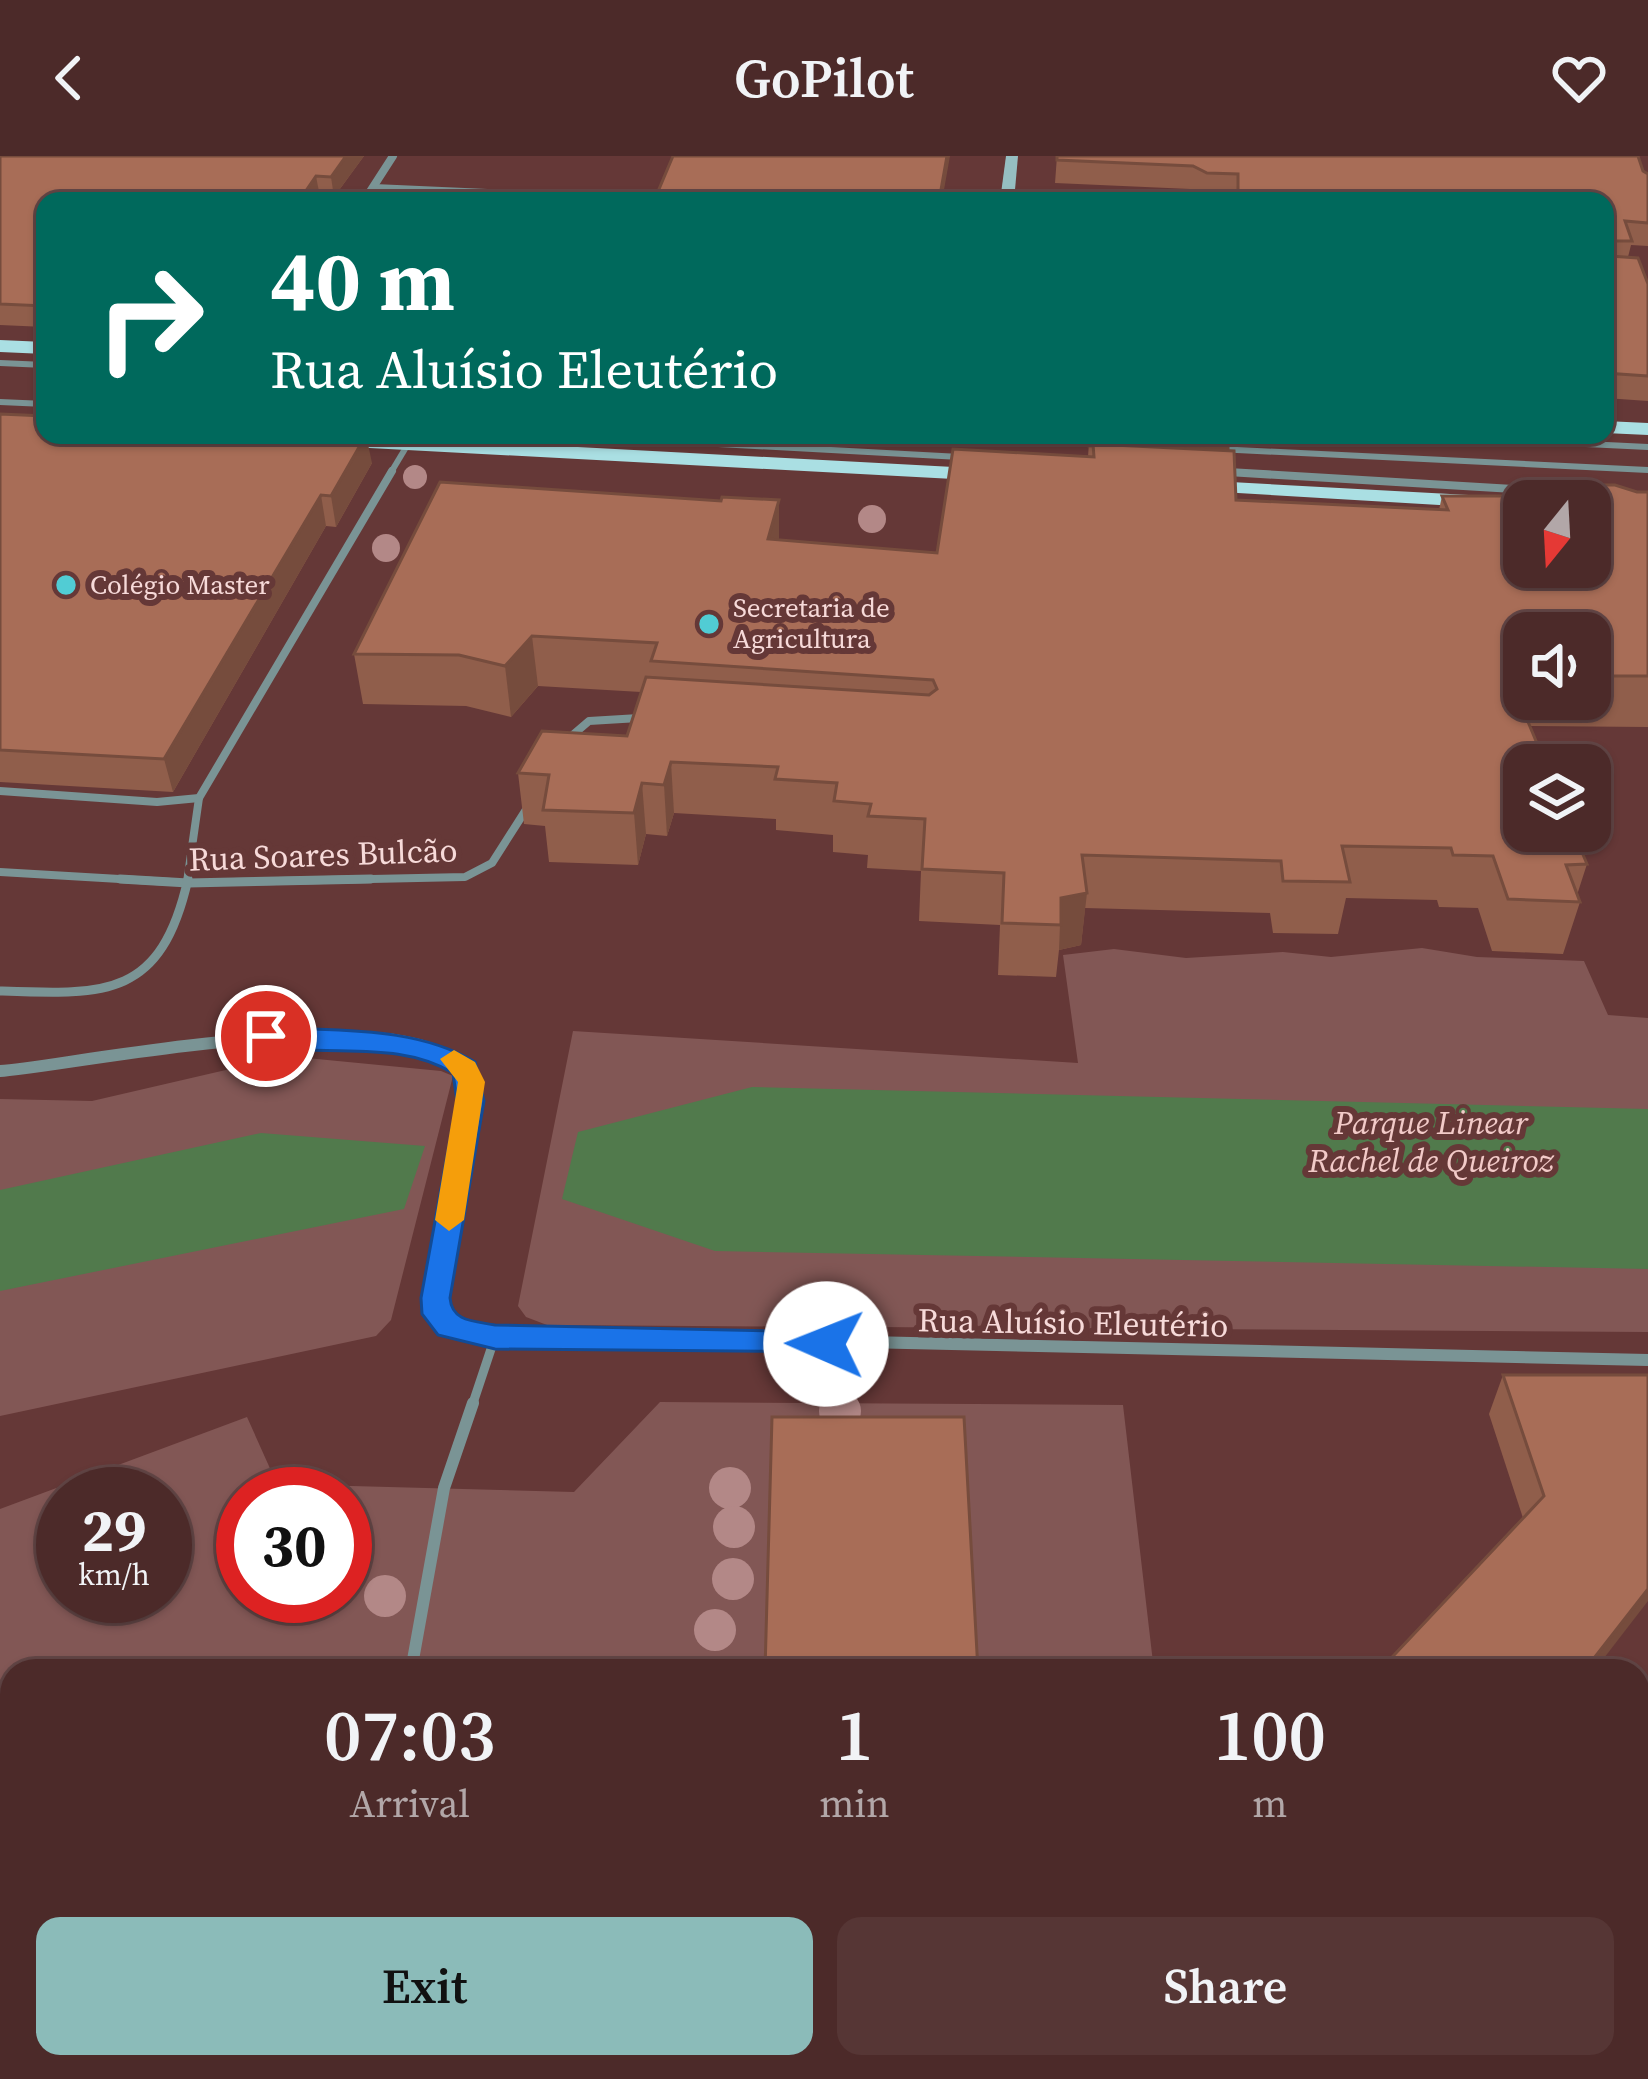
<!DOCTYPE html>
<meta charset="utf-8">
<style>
:root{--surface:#4c2a29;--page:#563635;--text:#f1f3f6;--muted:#b2a7a8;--line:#634646;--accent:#8bbbb9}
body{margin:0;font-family:"Source Serif 4",serif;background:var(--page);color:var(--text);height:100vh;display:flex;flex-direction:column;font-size:45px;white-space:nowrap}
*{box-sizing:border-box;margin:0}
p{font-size:39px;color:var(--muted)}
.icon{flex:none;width:66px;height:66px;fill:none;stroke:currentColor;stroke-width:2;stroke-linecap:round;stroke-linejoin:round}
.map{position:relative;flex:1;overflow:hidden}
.details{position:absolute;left:0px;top:1503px;width:1650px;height:420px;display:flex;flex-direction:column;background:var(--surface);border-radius:36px 36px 0 0;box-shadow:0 3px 9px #0004,0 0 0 3px var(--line)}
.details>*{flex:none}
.guide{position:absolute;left:36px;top:36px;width:1578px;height:252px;border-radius:24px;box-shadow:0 3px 9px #0004,0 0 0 3px var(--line);background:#00695c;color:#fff;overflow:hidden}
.needle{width:78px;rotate:198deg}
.controls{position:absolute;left:1503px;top:324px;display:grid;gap:24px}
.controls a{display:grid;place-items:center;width:108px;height:108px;border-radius:24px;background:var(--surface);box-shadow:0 3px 9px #0004,0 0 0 3px var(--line);font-size:60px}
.speed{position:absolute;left:36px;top:1311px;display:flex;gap:24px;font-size:60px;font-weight:700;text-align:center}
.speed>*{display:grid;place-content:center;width:156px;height:156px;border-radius:50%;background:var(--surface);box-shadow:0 3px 9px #0004,0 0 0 3px var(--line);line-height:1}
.speed small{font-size:30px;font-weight:400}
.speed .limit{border:18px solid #d22;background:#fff;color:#111}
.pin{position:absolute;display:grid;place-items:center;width:102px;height:102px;color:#fff;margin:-51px;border:6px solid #fff;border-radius:50%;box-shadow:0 3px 12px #0007}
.me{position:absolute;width:132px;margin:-66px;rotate:271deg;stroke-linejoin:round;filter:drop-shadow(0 0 9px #0008)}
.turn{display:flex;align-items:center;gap:42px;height:252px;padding:0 36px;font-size:54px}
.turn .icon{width:156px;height:156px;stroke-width:2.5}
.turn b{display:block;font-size:84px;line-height:102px}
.eta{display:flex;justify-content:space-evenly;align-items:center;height:204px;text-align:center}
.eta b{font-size:72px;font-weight:600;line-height:84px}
.button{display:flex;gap:24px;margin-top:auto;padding:24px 36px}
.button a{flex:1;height:138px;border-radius:24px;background:var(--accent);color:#111;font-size:48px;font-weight:600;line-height:138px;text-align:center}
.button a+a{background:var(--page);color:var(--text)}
header{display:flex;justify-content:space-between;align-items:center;height:156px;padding:0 36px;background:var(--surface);font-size:54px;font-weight:600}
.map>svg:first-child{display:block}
.green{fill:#825755;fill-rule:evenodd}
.water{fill:#517a4c}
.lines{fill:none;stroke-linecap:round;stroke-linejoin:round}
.lane-far3{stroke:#7a9495;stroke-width:6}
.lane-far2{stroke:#7a9495;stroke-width:8}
.lane-far1{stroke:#7a9495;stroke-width:9}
.lane{stroke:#7a9495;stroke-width:12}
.street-far1{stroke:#7a9495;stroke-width:8}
.street{stroke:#7a9495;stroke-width:12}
.secondary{fill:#96bec1;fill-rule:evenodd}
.primary{fill:#aadfe3;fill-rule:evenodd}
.tree{fill:#b38887}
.wall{fill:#905e4b;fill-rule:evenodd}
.shaded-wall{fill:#764c3d}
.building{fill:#a86d57;stroke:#764c3d;stroke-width:3;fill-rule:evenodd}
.route{fill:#1a73e8;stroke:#114b97;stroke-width:3}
.slow{fill:#f59e0b}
.poi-dot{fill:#51ccd4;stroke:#653837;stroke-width:4.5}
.labels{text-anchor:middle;stroke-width:12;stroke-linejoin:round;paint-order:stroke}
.far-poi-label{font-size:27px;fill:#f7dad9;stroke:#653837;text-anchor:start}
.street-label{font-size:33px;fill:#f7dad9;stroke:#653837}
.park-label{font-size:33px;font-style:italic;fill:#f2cac8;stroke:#653837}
</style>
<header><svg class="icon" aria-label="back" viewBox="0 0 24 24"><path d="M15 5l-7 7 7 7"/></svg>GoPilot<svg class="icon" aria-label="heart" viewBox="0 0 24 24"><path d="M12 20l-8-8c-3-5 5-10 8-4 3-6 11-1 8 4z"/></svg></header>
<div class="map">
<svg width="1648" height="1923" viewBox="0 0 1648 1923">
<rect width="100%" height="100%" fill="#653837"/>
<g class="green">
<polygon points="1422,792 1477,801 1584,805 1608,859 1648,862 1648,1176 547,1169 526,1161 518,1150 573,875 1078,907 1063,799 1114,793 1186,802 1283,796 1331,801"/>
<polygon points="286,900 441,915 453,920 391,1164 376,1180 0,1260 0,943 92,945"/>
<path d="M660,1246l463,3 31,266h-1142v396h1187l1,12h-1200v-570l247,-92 30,67 297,8zM63,1338h102v102h-102zM243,1338h102v102h-102z"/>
</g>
<g class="water">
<polygon points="752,931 1648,953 1648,1113 715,1095 562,1043 578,976"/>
<polygon points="261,977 425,990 404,1053 0,1135 0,1034"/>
</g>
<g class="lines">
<g class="lane-far3">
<polyline points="374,31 582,40 596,45"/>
<polyline points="0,207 45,209"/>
<polyline points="0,246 45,248"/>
<polyline points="552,279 960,301"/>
<polyline points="852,279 1098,287"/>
<polyline points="1402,279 1648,291"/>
<polyline points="1217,293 1648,314"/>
<polyline points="1228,316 1269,318"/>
<polyline points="390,318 408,288"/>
</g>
<g class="lane-far2">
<polyline points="1228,316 1529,334"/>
<polyline points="568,583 589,565 639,562"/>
<polyline points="0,635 157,646 199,642 392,315"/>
<polyline points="0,716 171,726"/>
<polyline points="187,726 199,642"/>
<polyline points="233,726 465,721 492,707 529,649"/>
</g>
<g class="lane-far1">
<polyline points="120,723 188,727 371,723"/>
<path d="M0,835c106,4 161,7 188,-112"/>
<polyline points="472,1250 495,1181"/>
</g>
<g class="lane">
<polyline points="411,1515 444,1332 473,1247"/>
<polyline points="337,1923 340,1911"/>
</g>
<polyline class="street-far1" points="364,45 393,0"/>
<path class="street" d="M0,915c68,-4 468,-89 471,21l-35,205 12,26 26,10 1174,27"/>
<polygon class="secondary" points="1006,0 1018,0 1014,45 1000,45"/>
<g class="primary">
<polygon points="0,184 45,186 45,198 0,196"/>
<polygon points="1605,265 1648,267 1648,279 1605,277"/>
<polygon points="352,279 991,313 1001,319 991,325 332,290 322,284 328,279"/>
<polygon points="1194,324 1524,342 1532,345 1524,345 1524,354 1187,334 1187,326"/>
</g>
</g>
<g class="tree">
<circle cx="415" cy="321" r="12"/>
<circle cx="872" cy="363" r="14"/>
<circle cx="386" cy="392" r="14"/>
<circle cx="840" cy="1255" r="21"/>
<circle cx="730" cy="1332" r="21"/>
<circle cx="734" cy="1371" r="21"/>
<circle cx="733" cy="1423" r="21"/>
<circle cx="385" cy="1440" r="21"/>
<circle cx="715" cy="1474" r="21"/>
</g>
<g class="wall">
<polygon points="0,0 364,0 334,41 45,45 45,171 0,169"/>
<polygon points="1057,0 1643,15 1648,18 1648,90 1631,89 1628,101 1648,128 1648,245 1605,242 1605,45 1235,45 1235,41 1204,40 1190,33 1055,27"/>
<polygon points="0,258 372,307 336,371 326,370 173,636 0,626"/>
<path d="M1089,286l147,58 203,10 3,-14h73l3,-11 130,7v235l-118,-1 57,138 -10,31 3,7 -17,52 -71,-3 -14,-43 -39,-1 -2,-7 -91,-2 -8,36 -65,-1 -3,-20 -185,-5 -4,37 -22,5 -3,27 -58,-2 2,-50 -81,-4 2,-50 -54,-3 1,-13 -35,-3v-17l-57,-5v-11l-102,-6 -7,23 -21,-2 -8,31 -89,-3 -4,-36 -21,-2 -6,-51 109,-37 14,-44 -103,-6 -27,31 -45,-11 -103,-2 -9,-50 367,-153 58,-1v40l158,13 151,-96zM1524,477h66v66h-66z"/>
<polygon points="1503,1219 1648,1219 1594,1515 1523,1362 1489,1258"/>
</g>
<g class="shaded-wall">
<polygon points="346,0 364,0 334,41 331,21"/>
<polygon points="947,0 950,0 942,45 939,45"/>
<polygon points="316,20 320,41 317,45 299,45"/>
<polygon points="366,279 372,307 336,371 331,340"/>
<polygon points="321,339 326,370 173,636 164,603"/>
<polygon points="779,344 779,392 768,383"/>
<polygon points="532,480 538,530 511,561 505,510"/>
<polygon points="671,606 674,657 667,680 664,629"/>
<polygon points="642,627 646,678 638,709 634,657"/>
<polygon points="1087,737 1081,789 1059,794 1061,742"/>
<polygon points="1648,1433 1648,1445 1594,1515 1584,1515"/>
</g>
<g class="building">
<polygon points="0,0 346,0 331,21 316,20 299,45 45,45 45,150 0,148"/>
<polygon points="673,0 947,0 939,45 654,45"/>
<polygon points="1057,0 1638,0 1643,15 1648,18 1648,67 1625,65 1632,85 1609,85 1605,92 1605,45 1238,45 1238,18 1207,17 1193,10 1057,4"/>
<polygon points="1605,96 1610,100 1638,102 1648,128 1648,220 1605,217"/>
<polygon points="0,258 45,260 45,279 366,279 331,340 321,339 164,603 0,594"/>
<polygon points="1089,286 1228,292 1228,295 1093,288 1093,290 1089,290"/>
<path d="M1093,288l141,7 2,49 212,10 -6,-14h80l-4,-11h97l22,7h11v184h-58v-43h-66v43h-15l37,89h-22v66h49l14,33 -21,1 14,37 -72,-3 -15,-43 -40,-1 -2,-7 -109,-2 8,36 -67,-1 -2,-20 -199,-6 5,38 -26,5v27l-59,-2 2,-50 -82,-4 3,-50 -57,-3 3,-12 -37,-3 3,-18 -62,-4 3,-12 -107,-5 -7,23 -22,-2 -8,30 -91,-3 6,-35 -31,-2 24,-42 85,5 19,-59 283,18 8,-6 -4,-9 -282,-19 6,-18 -125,-7 -27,30 -46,-11 -105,-1 86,-172 281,19 1,-4 57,3 -11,39 169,14 16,-104 141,8zM1524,345h66v66h-66z"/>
<polygon points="1503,1219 1648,1219 1648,1433 1584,1515 1379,1515 1544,1340"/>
<polygon points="772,1261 964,1261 978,1515 765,1515"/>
</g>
<path class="route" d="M266,871c70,5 147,-2 209,35l9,39 -34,197c2,24 24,23 45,27l331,7 11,3 4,9 -4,8 -342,-3 -57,-14 -16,-21 -1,-16 36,-197 -4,-28c-60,-36 -132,-12 -197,-31l-4,-6 4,-6z"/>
<polygon class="slow" points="454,894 475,906 485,926 464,1064 449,1075 435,1064 458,926 440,903"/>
<g class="poi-dot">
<circle cx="66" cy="429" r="12"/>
<circle cx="709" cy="468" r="12"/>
</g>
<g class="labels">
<g class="far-poi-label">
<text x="90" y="438">Colégio Master</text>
<text x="733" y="461">Secretaria de<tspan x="733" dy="31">Agricultura</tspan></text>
</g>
<g class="street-label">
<text transform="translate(323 698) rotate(-2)" y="12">Rua Soares Bulcão</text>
<text transform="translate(1073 1166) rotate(1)" y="12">Rua Aluísio Eleutério</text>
</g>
<g class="park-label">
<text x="1431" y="978">Parque Linear<tspan x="1431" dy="38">Rachel de Queiroz</tspan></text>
</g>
</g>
</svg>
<div class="controls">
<a><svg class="needle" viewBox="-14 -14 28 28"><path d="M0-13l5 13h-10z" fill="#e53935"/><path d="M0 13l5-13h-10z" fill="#b2a7a8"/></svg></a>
<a><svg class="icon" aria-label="sound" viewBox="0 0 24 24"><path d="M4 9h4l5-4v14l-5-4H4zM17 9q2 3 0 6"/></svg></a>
<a><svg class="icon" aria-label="layers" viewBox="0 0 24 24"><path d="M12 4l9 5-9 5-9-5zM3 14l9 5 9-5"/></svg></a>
</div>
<div class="speed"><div>29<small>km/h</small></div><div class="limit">30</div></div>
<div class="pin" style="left:266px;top:880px;background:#d93025"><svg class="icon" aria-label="arrive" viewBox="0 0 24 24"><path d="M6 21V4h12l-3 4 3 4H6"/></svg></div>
<svg class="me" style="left:826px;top:1188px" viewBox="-20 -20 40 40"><circle r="19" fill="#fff"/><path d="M0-13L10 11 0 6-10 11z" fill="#1a73e8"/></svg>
<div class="guide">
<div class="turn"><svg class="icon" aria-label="right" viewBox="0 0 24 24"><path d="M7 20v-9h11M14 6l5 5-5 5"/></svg><div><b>40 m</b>Rua Aluísio Eleutério</div></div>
</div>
<section class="details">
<div class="eta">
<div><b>07:03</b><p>Arrival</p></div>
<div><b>1</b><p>min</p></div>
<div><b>100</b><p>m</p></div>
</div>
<div class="button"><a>Exit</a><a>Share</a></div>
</section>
</div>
